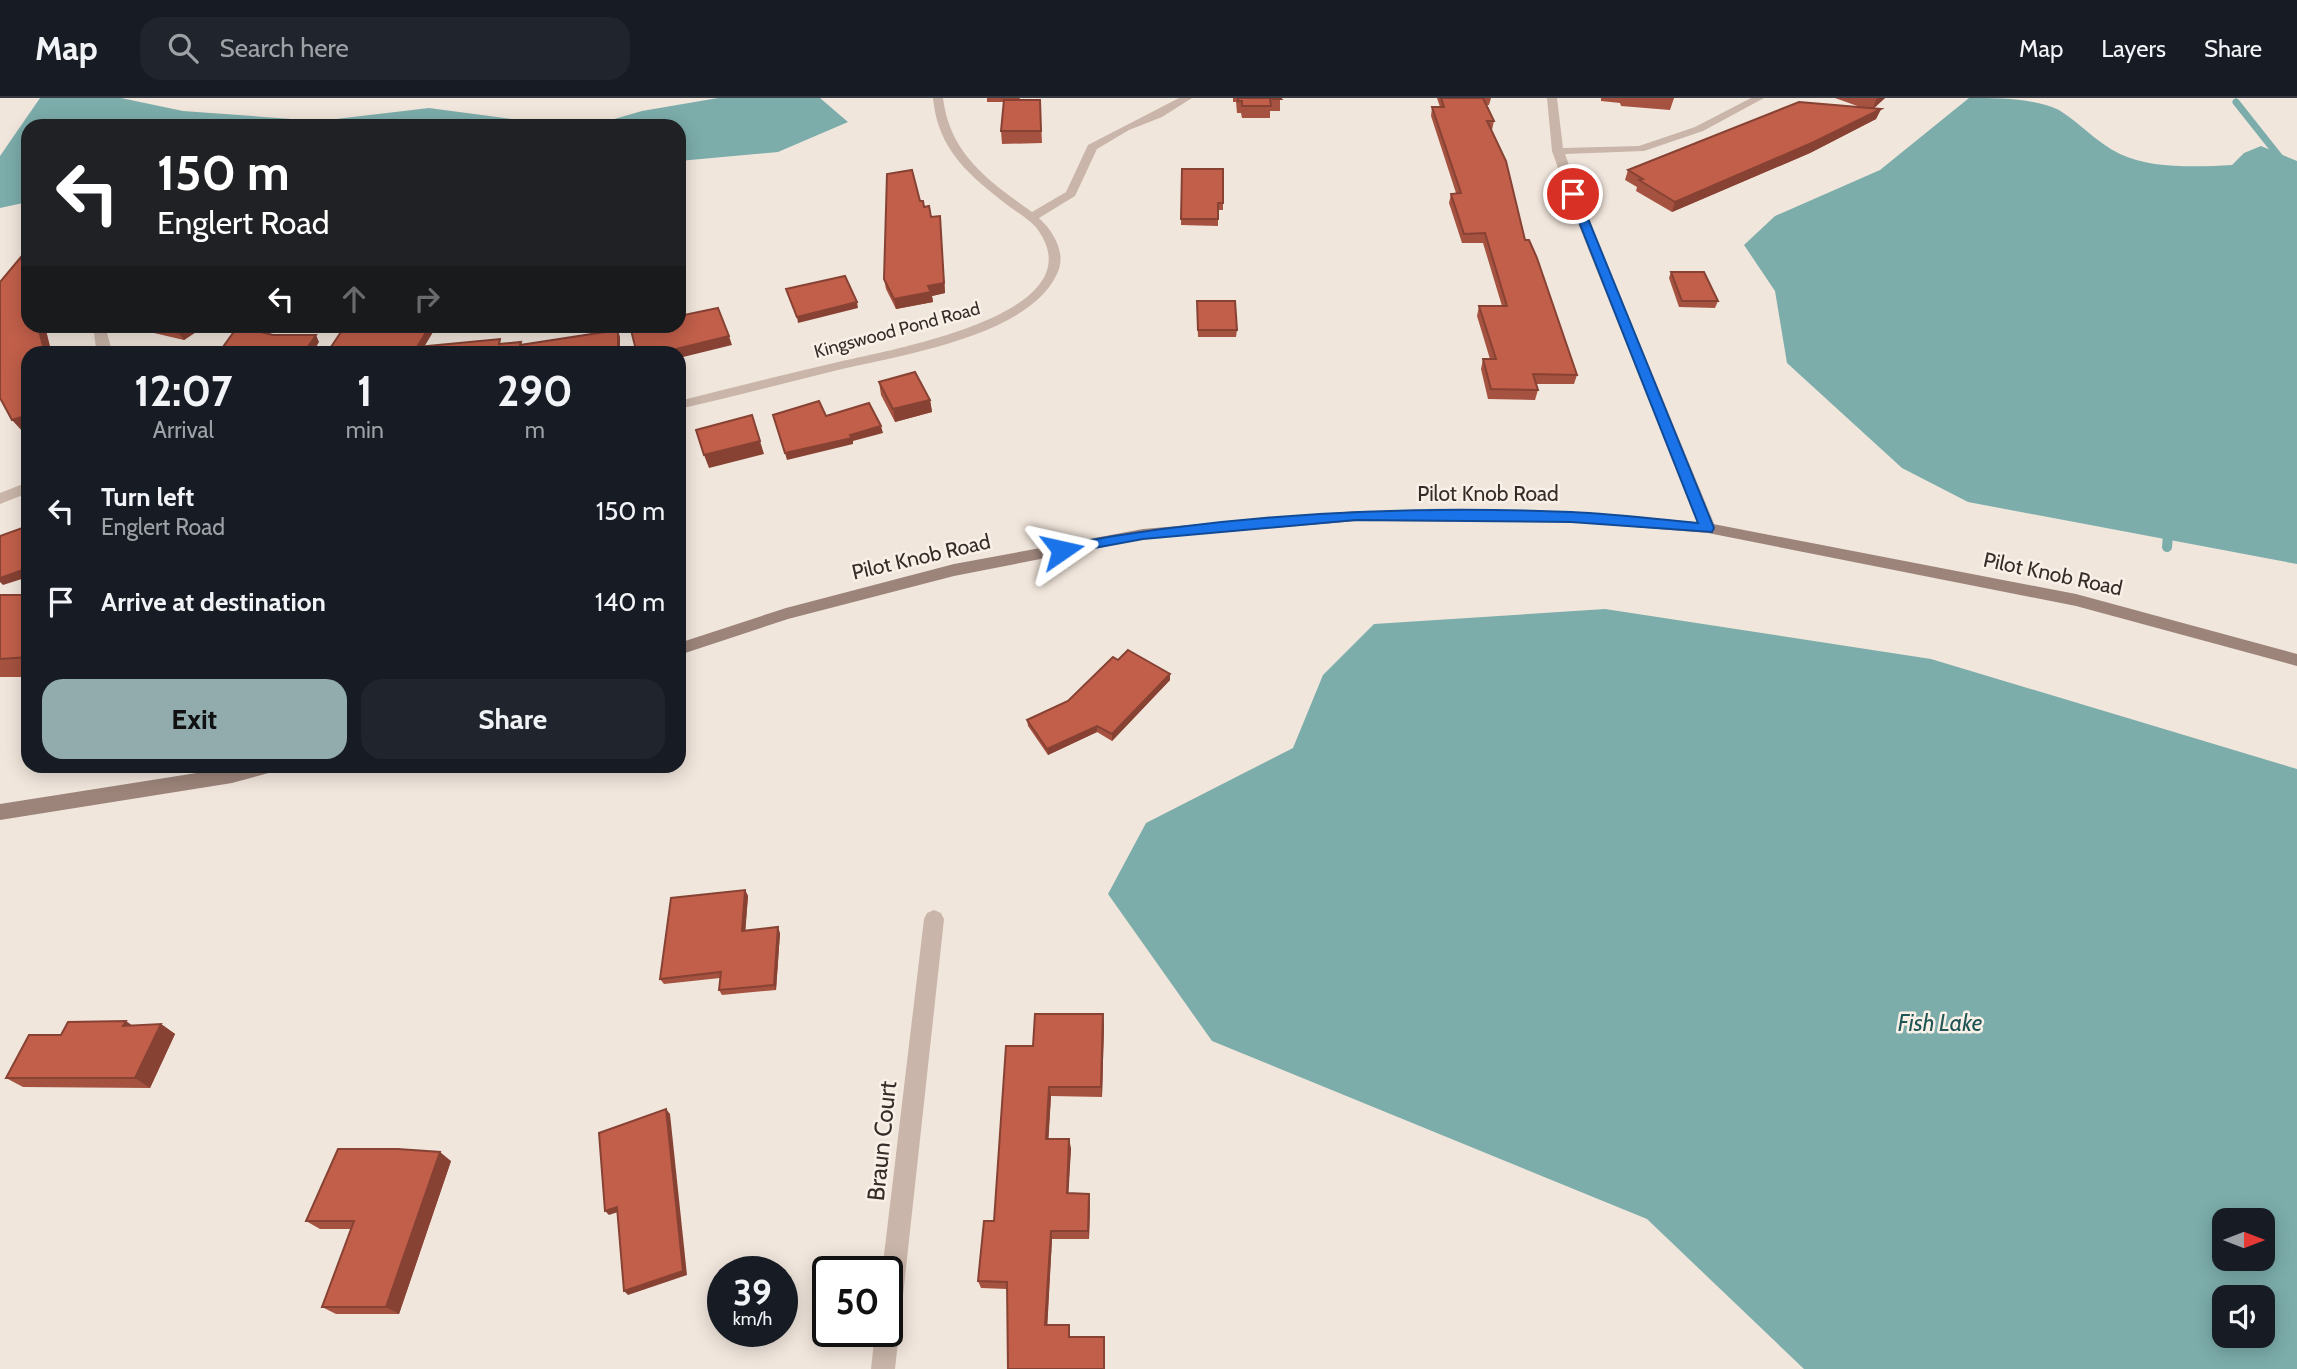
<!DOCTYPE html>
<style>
:root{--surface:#171b24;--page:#20242c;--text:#f1f3f6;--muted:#9ea1a6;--line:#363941;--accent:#92acae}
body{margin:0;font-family:Cabin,sans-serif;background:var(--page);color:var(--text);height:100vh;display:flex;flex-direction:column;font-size:26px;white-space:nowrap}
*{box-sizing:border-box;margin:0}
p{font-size:23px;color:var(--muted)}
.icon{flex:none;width:38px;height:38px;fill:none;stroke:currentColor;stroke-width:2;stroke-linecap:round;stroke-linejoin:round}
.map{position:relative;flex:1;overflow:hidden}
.panel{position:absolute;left:21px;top:248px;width:665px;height:427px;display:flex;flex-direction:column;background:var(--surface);border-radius:21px;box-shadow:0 4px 18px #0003}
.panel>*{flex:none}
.hud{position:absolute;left:21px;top:21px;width:665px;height:214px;border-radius:21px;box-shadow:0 4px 18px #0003;background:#202124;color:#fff;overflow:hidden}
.needle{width:46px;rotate:90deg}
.buttons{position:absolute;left:2212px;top:1110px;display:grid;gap:14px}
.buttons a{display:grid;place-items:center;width:63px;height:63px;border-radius:14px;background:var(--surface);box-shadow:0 4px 18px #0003;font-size:35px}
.speed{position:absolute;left:707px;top:1158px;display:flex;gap:14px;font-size:35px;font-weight:700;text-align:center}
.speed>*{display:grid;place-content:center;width:91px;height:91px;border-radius:50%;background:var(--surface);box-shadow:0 4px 18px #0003;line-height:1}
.speed small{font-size:18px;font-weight:400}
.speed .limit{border:4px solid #111;border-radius:10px;background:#fff;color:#111}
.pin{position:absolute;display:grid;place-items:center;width:60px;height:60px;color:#fff;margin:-30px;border:4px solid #fff;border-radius:50%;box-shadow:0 2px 7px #0007}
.me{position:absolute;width:77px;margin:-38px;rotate:79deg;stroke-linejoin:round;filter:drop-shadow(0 0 5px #0008)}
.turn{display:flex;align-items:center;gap:24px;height:147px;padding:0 21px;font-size:32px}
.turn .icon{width:91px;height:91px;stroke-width:2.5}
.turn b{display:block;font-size:49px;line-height:60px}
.lanes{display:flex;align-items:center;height:66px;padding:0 21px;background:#0003;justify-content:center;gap:35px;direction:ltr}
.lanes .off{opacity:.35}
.eta{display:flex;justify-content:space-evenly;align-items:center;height:119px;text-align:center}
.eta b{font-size:42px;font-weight:700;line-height:49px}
.button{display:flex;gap:14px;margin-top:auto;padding:14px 21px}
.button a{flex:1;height:80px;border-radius:21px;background:var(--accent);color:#111;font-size:28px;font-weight:700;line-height:80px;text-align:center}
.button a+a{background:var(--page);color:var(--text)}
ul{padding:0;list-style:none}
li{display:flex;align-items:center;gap:21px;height:91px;padding:0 21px}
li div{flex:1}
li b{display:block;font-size:26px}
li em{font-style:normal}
header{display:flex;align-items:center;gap:42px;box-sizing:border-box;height:98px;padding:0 35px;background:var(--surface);border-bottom:2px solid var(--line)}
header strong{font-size:33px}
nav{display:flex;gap:38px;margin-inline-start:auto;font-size:24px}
.search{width:490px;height:63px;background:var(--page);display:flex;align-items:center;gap:18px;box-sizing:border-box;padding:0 24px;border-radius:21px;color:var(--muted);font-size:26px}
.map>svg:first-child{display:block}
.water{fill:#7cadab;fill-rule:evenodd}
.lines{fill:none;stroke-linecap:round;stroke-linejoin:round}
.stream-far1{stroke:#7cadab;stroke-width:7}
.stream{stroke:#7cadab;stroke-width:10}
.street{fill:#c9b5a9;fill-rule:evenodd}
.secondary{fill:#9c847a;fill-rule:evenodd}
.wall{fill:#a65240}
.shaded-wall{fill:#874234}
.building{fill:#c15f4a;stroke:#874234;stroke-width:2}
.route{fill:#1a73e8;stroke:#114b97;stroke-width:2}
.labels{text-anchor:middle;stroke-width:5;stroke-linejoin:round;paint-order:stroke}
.far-street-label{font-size:18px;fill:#362c28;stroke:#f9f0e8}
.street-label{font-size:21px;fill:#362c28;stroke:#f9f0e8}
.water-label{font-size:23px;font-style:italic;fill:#1f5655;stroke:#f9f0e8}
.near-street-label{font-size:24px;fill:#362c28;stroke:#f9f0e8}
</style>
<header>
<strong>Map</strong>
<div class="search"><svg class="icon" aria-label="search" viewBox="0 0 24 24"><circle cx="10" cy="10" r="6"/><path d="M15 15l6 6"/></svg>Search here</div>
<nav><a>Map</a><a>Layers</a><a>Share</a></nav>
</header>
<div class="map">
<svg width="2297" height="1271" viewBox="0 0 2297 1271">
<rect width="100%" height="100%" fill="#f1e6dc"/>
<g class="water">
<polygon points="40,0 121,0 183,13 319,23 429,10 564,28 28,28 28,104 0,110 0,58"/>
<polygon points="718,0 820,0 848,24 778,54 679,63 679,28 590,28 642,13"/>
<path d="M1969,0c30,0 63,0 90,12 21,13 38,33 61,44 31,15 78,13 112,11l12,-12 17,-7 36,15v403l-329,-62 -66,-34 -115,-105 -12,-72 -31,-46 31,-29 105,-46z"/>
<path d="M1605,511l326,50 366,110v600h-493l-157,-150 -435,-178 -104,-147 38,-71 147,-75 30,-73 51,-51zM2224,1122h39v38h-39zM2224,1199h39v38h-39z"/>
</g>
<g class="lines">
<polyline class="stream-far1" points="2236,4 2297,81"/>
<polyline class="stream" points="2167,449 2168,437 2174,434"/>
<g class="street">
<path d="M933,0h10c7,57 46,83 89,114l34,-20 22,-47 91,-47h13l-30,19 -33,13 -32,19 -22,47 -36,22c15,14 28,36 18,56 -30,64 -160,81 -223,97 -52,13 -103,26 -155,38v-8c52,-13 103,-26 155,-38 48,-12 265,-47 204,-133 -7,-10 -19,-16 -28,-23 -40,-31 -72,-56 -77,-109z"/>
<polygon points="1547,0 1557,0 1563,50 1639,48 1695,29 1751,0 1764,0 1703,33 1644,53 1565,56 1587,118 1716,430 1713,434 1708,435 1700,430 1575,118 1552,53"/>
<polygon points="93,228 105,228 113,256 100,256 96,250"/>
<polygon points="28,384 28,395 0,406 0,395"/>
<polygon points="934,812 941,815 944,821 895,1271 871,1271 875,1234 887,1234 887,1174 882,1174 924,821 927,815"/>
</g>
<g class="secondary">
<polygon points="1356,413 1571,414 1708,425 2076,496 2297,556 2297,568 2076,508 1708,435 1571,424 1356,423 1143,441 954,478 788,521 679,557 679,545 786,510 954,466 1143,431"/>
<polygon points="241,668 279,668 276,673 232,685 0,722 0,706"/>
</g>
</g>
<g class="wall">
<polygon points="987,0 1020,0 1019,2 1040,2 1042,45 1002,46 1001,33 1004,4 987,4"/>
<polygon points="1233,0 1280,0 1280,13 1270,13 1270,20 1242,20 1241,15 1237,15 1236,4 1233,4"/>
<polygon points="1437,0 1491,0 1489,7 1486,7 1494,23 1492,32 1491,32 1525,142 1577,277 1574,286 1536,286 1538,292 1535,302 1488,301 1481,271 1483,261 1490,261 1477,218 1479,208 1502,208 1483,145 1462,145 1449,105 1451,96 1456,95 1431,18 1432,9 1440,9"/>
<polygon points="1601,0 1674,0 1670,12 1621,8 1620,5 1601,3"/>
<polygon points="1835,0 1885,0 1874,10 1881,11 1876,21 1810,55 1672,114 1636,93 1637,89 1625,82 1628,72 1863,10"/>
<polygon points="1182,71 1223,71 1223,112 1218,112 1218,128 1181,127"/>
<polygon points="920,103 931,119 940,118 945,195 932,198 933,204 896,211 886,191 884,181"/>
<polygon points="1671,174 1718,203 1715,210 1679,209 1669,180"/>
<polygon points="1197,209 1237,232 1236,239 1198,239"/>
<polygon points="124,228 205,228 184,242"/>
<polygon points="879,284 930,302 932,314 895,324 881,297"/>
<rect x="0" y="497" width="28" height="82"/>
<polygon points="1118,562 1170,576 1170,582 1112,643 1097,634 1048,657 1028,628 1027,622 1068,603"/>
<polygon points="745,792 748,798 745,833 780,835 776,892 722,897 719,892 720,880 664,886 660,881"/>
<polygon points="161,926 175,936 150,990 23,989 6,980 61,937 133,928"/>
<polygon points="1104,926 1102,999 1051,998 1048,1041 1071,1050 1068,1095 1090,1104 1089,1141 1052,1141 1047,1227 1069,1227 1070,1239 1105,1246 1105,1271 1008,1271 1007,1191 981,1190 978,1183 994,1123 1033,948"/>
<polygon points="451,1063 399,1216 336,1216 322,1209 351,1131 320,1131 306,1123"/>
</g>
<g class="shaded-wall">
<polygon points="1877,0 1885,0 1872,12"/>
<polygon points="1881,11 1876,21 1810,55 1672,114 1675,104"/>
<polygon points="940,118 945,195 932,198 933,204 896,211 894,201 928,188"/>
<polygon points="21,159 28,168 28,187"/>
<polygon points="857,204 858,210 798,225 797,219"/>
<polygon points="38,228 45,228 52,256 45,256"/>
<polygon points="191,228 205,228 184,242 179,235"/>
<polygon points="430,228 433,234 420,256 417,249"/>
<polygon points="618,232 620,239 620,256 618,256"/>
<polygon points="316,237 319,244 312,256 303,256"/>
<polygon points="729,238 732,247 679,260 679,256 656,256"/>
<polygon points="930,302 932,314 895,324 893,311"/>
<polygon points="28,317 28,334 24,335 12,322"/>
<polygon points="881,328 883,335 853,343 853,346 787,362 785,355"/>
<polygon points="760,343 764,356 709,370 704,357"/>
<polygon points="28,470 28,479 3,487 0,484 0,480"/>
<polygon points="1170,576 1170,582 1112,643 1112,636"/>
<polygon points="1097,628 1097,634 1048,657 1047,651"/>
<polygon points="745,792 748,798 745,838 742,833"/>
<polygon points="778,829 780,835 776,892 774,887"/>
<polygon points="1103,916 1104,926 1102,999 1101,989"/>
<polygon points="126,923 140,933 123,928"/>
<polygon points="161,926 175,936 150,990 135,980"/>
<polygon points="1049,989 1051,998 1048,1050 1046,1041"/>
<polygon points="666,1011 670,1016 687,1177 628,1197 624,1193"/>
<polygon points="1069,1041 1071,1050 1068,1104 1067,1095"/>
<polygon points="440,1054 451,1063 399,1216 386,1209"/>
<polygon points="1089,1096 1090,1104 1089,1141 1088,1133"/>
<polygon points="617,1109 621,1113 609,1117 605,1113"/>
<polygon points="1051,1133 1052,1141 1047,1234 1045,1227"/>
</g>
<g class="building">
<polygon points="1238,0 1280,0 1281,1 1270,1 1271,8 1242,8 1242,3 1238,3"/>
<polygon points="1441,0 1483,0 1494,23 1487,23 1506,63 1525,142 1529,142 1537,160 1577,277 1533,276 1538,292 1491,291 1483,261 1496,261 1479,208 1507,208 1485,135 1464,136 1451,96 1461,95 1432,9 1444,9"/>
<polygon points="1004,2 1040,2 1041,33 1001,33"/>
<polygon points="1799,4 1881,11 1814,44 1675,104 1639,82 1643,81 1628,72"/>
<polygon points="1182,71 1223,71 1223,105 1218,105 1218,121 1181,121"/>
<polygon points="912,72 920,103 923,103 924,109 929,108 931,119 940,118 944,185 928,188 931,194 894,201 884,181 887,76"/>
<polygon points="21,159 28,187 28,228 38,228 45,256 28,256 28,317 12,322 0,300 0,184"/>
<polygon points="1671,174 1704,174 1718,203 1682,203"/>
<polygon points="845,178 857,204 797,219 786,191"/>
<polygon points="1197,203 1235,203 1237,232 1198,232"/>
<polygon points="718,210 729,238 656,256 637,256 630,228 679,228 679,218"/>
<polygon points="147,228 191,228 179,235"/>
<polygon points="238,228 273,237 316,237 303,256 218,256"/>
<polygon points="345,228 430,228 417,249 500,241 499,246 521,244 520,247 618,232 618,256 327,255"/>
<polygon points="915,274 930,302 893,311 879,284"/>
<polygon points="819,303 826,318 869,305 881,328 850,337 852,340 785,355 773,317"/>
<polygon points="752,317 760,343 704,357 696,332"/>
<polygon points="28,428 28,470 0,480 0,438"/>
<polygon points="0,497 28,497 28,559 0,561"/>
<polygon points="1128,552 1170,576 1112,636 1097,628 1047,651 1027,622 1068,603 1113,559 1118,562"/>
<polygon points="745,792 742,833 778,829 774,887 719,892 721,874 660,881 671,800"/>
<polygon points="1035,916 1103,916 1101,989 1049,989 1046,1041 1069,1041 1067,1095 1089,1096 1088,1133 1051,1133 1045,1227 1069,1227 1069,1239 1104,1239 1104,1271 1008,1271 1007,1184 978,1183 984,1123 994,1123 1006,948 1033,948"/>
<polygon points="126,923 123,928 161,926 135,980 6,980 29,937 61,937 68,924"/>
<polygon points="666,1011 683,1173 624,1193 617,1109 605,1113 599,1035"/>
<polygon points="338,1051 398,1051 440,1054 386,1209 322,1209 354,1123 306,1123"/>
</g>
<path class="route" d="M1573,93l5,3 136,334 -2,4 -141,-10 -215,-2 -213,19 -81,15 -5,-1 -2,-3 7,-5c167,-31 339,-40 509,-33 42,2 85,7 127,11l-130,-329z"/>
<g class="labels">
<g class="far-street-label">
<text transform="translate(897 232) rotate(-15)" y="6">Kingswood Pond Road</text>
</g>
<g class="street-label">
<text x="1488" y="403">Pilot Knob Road</text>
<text transform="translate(921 459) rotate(-13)" y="7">Pilot Knob Road</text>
<text transform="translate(2053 476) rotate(12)" y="7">Pilot Knob Road</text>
</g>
<g class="water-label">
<text x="1940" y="933">Fish Lake</text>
</g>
<g class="near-street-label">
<text transform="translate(882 1043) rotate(-84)" y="8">Braun Court</text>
</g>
</g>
</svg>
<div class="buttons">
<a><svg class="needle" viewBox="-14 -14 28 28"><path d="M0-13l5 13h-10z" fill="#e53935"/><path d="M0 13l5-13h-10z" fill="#9ea1a6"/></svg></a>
<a><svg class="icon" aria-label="sound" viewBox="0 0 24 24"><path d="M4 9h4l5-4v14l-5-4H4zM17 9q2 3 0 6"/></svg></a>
</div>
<div class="speed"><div>39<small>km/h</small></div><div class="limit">50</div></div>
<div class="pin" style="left:1573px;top:96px;background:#d93025"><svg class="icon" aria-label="arrive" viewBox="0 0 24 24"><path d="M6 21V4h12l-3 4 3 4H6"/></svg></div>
<svg class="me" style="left:1062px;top:452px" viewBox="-20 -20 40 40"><path d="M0-17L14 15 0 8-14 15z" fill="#1a73e8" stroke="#fff" stroke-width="4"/></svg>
<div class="hud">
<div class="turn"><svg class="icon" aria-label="left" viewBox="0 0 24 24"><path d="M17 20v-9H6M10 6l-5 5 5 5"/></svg><div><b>150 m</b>Englert Road</div></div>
<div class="lanes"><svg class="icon" aria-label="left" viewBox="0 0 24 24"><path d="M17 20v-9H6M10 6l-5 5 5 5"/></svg><svg class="icon off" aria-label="ahead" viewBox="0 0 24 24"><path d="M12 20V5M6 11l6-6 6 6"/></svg><svg class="icon off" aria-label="right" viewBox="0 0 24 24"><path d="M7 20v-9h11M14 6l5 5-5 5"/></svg></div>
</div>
<section class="panel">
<div class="eta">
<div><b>12:07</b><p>Arrival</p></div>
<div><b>1</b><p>min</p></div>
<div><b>290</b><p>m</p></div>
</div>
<ul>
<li><svg class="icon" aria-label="left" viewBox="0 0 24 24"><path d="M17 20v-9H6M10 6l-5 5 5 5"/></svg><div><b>Turn left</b><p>Englert Road</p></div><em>150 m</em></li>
<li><svg class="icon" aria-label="arrive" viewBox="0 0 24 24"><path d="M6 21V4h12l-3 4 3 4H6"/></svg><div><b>Arrive at destination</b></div><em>140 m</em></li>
</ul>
<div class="button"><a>Exit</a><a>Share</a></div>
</section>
</div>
